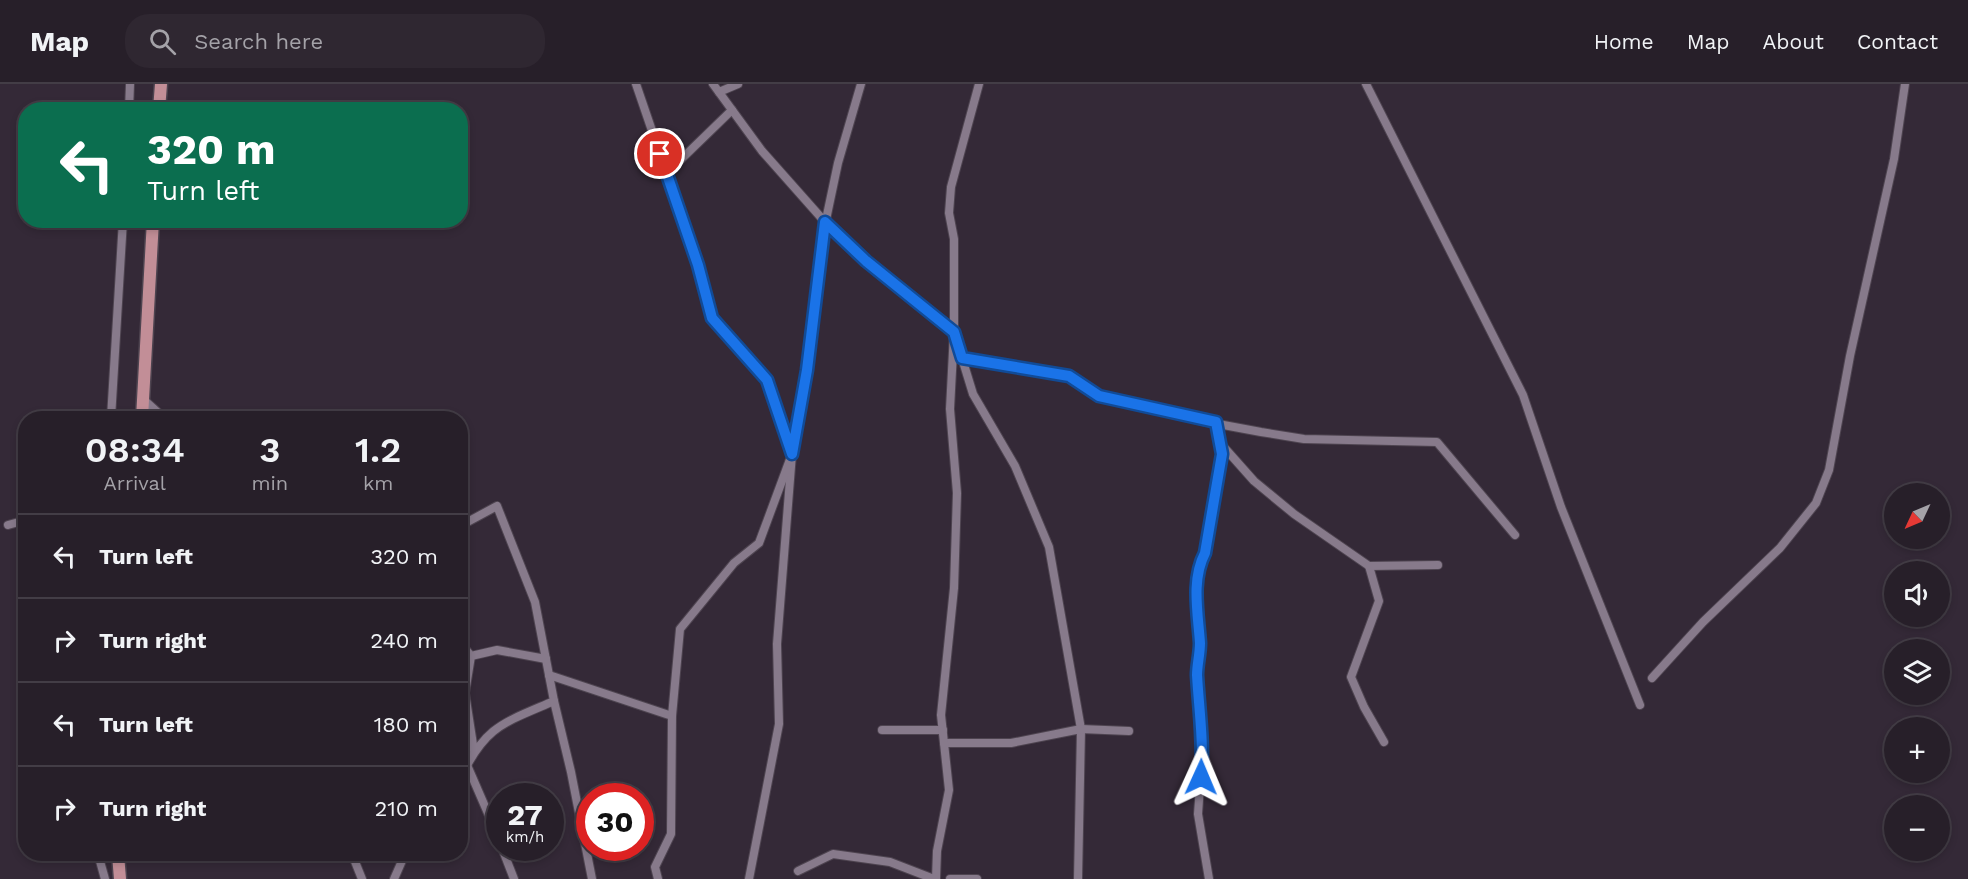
<!DOCTYPE html>
<meta charset="utf-8">
<style>
:root{--surface:#271f29;--page:#2f2731;--text:#f1f3f6;--muted:#a4a2a8;--line:#433d46}
body{margin:0;font-family:"Work Sans",sans-serif;background:var(--page);color:var(--text);height:100vh;display:flex;flex-direction:column;font-size:22px;white-space:nowrap}
*{box-sizing:border-box;margin:0}
p{font-size:20px;color:var(--muted)}
.icon{flex:none;width:33px;height:33px;fill:none;stroke:currentColor;stroke-width:2;stroke-linecap:round;stroke-linejoin:round}
.map{position:relative;flex:1;overflow:hidden}
.sheet{position:absolute;left:18px;top:327px;width:450px;height:450px;display:flex;flex-direction:column;background:var(--surface);border-radius:24px;box-shadow:0 3px 9px #0003,0 0 0 2px var(--line)}
.sheet>*{flex:none}
.guide{position:absolute;left:18px;top:18px;width:450px;height:126px;border-radius:24px;box-shadow:0 3px 9px #0003,0 0 0 2px var(--line);background:#0b6e4f;color:#fff;overflow:hidden}
.needle{width:39px;rotate:226deg}
.fabs{position:absolute;left:1884px;top:399px;display:grid;gap:12px}
.fabs a{display:grid;place-items:center;width:66px;height:66px;border-radius:50%;background:var(--surface);box-shadow:0 3px 9px #0003,0 0 0 2px var(--line);font-size:30px}
.speed{position:absolute;left:486px;top:699px;display:flex;gap:12px;font-size:30px;font-weight:700;text-align:center}
.speed>*{display:grid;place-content:center;width:78px;height:78px;border-radius:50%;background:var(--surface);box-shadow:0 3px 9px #0003,0 0 0 2px var(--line);line-height:1}
.speed small{font-size:15px;font-weight:400}
.speed .limit{border:9px solid #d22;background:#fff;color:#111}
.pin{position:absolute;display:grid;place-items:center;width:51px;height:51px;color:#fff;margin:-26px;border:3px solid #fff;border-radius:50%;box-shadow:0 2px 6px #0007}
.me{position:absolute;width:66px;margin:-33px;rotate:1deg;stroke-linejoin:round;filter:drop-shadow(0 0 4px #0008)}
.turn{display:flex;align-items:center;gap:21px;height:126px;padding:0 30px;font-size:27px}
.turn .icon{width:78px;height:78px;stroke-width:2.5}
.turn b{display:block;font-size:42px;line-height:51px}
.eta{display:flex;justify-content:space-evenly;align-items:center;height:102px;text-align:center}
.eta b{font-size:36px;font-weight:600;line-height:42px}
ul{padding:0;list-style:none}
li{display:flex;align-items:center;gap:18px;height:84px;padding:0 30px;border-top:2px solid var(--line)}
li div{flex:1}
li b{display:block;font-size:22px}
li em{font-style:normal}
header{display:flex;align-items:center;gap:36px;box-sizing:border-box;height:84px;padding:0 30px;background:var(--surface);border-bottom:2px solid var(--line)}
header strong{font-size:28px}
nav{display:flex;gap:33px;margin-inline-start:auto;font-size:21px}
.search{width:420px;height:54px;background:var(--page);display:flex;align-items:center;gap:15px;box-sizing:border-box;padding:0 21px;border-radius:24px;color:var(--muted);font-size:22px}
.map>svg:first-child{display:block}
.lines{fill:none;stroke-linecap:round;stroke-linejoin:round}
.minor-casing{stroke:#4e4450;stroke-width:10}
.primary-casing{stroke:#4e4450;stroke-width:15}
.minor{stroke:#877a8b;stroke-width:8}
.primary{stroke:#c28e97;stroke-width:12}
.route-casing{stroke:#114b97;stroke-width:15}
.route{stroke:#1a73e8;stroke-width:10}
</style>
<header>
<strong>Map</strong>
<div class="search"><svg class="icon" aria-label="search" viewBox="0 0 24 24"><circle cx="10" cy="10" r="6"/><path d="M15 15l6 6"/></svg>Search here</div>
<nav><a>Home</a><a>Map</a><a>About</a><a>Contact</a></nav>
</header>
<div class="map">
<svg width="1968" height="795" viewBox="0 0 1968 795">
<rect width="100%" height="100%" fill="#342937"/>
<g class="lines">
<defs>
<g id="minor">
<polyline points="636,0 698,181 712,234 767,296 792,370 777,560 779,640 749,795"/>
<polyline points="713,0 762,67 825,138 866,177 954,248 973,310 1015,382 1049,463 1081,645 1078,795"/>
<polyline points="1366,0 1523,311 1561,423 1640,621"/>
<polyline points="719,8 738,0"/>
<polyline points="129,26 130,0"/>
<polyline points="667,89 732,26"/>
<polyline points="961,274 1069,292 1099,312 1202,337 1261,348 1304,355 1437,358 1515,451"/>
<polyline points="143,315 164,334"/>
<polyline points="111,334 123,136"/>
<polyline points="1222,361 1254,397 1294,430 1369,482 1379,517 1351,593 1364,623 1384,658"/>
<polyline points="8,441 26,436"/>
<path d="M460,442l37,-20 38,96 19,99c-51,22 -69,25 -94,78"/>
<polyline points="1369,482 1438,481"/>
<polyline points="460,558 471,572 497,566 546,575"/>
<polyline points="471,572 465,609 474,667"/>
<polyline points="549,591 672,632"/>
<polyline points="1652,594 1703,538 1780,464 1816,419 1829,386 1850,272 1894,75 1905,0"/>
<polyline points="554,617 571,688 592,795"/>
<polyline points="882,646 943,646"/>
<polyline points="944,659 1011,659 1081,645 1129,647"/>
<polyline points="467,681 500,757"/>
<polyline points="502,764 514,795"/>
<polyline points="98,770 105,795"/>
<polyline points="352,770 362,795"/>
<polyline points="798,787 833,770 890,778 934,795"/>
<polyline points="394,795 405,770"/>
<polyline points="658,795 655,783 671,750 672,632 680,545 734,479 759,459 792,370 807,286 820,164 838,79 861,0"/>
<polyline points="936,795 937,767 949,706 941,631 954,504 957,409 950,325 954,248 954,155 949,129 951,103 979,0"/>
<polyline points="950,795 977,795"/>
<polyline points="1209,795 1198,730 1202,674 1197,588 1200,569 1197,514 1199,481 1205,469 1223,370 1216,338"/>
</g>
<g id="primary">
<polyline points="159,26 161,0"/>
<polyline points="142,334 153,136"/>
<polyline points="118,770 120,795"/>
</g>
</defs>
<use href="#minor" class="minor-casing"/>
<use href="#primary" class="primary-casing"/>
<use href="#minor" class="minor"/>
<use href="#primary" class="primary"/>
</g>
<g class="lines">
<defs>
<path id="route" d="M660,70l38,111 14,53 55,62 25,74 15,-84 18,-148 41,39 88,71 8,26 107,18 30,20 117,26 6,32 -17,99c-14,27 -7,60 -5,90 0,11 -3,22 -3,32 2,34 7,68 4,102"/>
</defs>
<use href="#route" class="route-casing"/>
<use href="#route" class="route"/>
</g>
</svg>
<div class="fabs">
<a><svg class="needle" viewBox="-14 -14 28 28"><path d="M0-13l5 13h-10z" fill="#e53935"/><path d="M0 13l5-13h-10z" fill="#a4a2a8"/></svg></a>
<a><svg class="icon" aria-label="sound" viewBox="0 0 24 24"><path d="M4 9h4l5-4v14l-5-4H4zM17 9q2 3 0 6"/></svg></a>
<a><svg class="icon" aria-label="layers" viewBox="0 0 24 24"><path d="M12 4l9 5-9 5-9-5zM3 14l9 5 9-5"/></svg></a>
<a>+</a>
<a>−</a>
</div>
<div class="speed"><div>27<small>km/h</small></div><div class="limit">30</div></div>
<div class="pin" style="left:660px;top:70px;background:#d93025"><svg class="icon" aria-label="arrive" viewBox="0 0 24 24"><path d="M6 21V4h12l-3 4 3 4H6"/></svg></div>
<svg class="me" style="left:1201px;top:693px" viewBox="-20 -20 40 40"><path d="M0-17L14 15 0 8-14 15z" fill="#1a73e8" stroke="#fff" stroke-width="4"/></svg>
<div class="guide">
<div class="turn"><svg class="icon" aria-label="left" viewBox="0 0 24 24"><path d="M17 20v-9H6M10 6l-5 5 5 5"/></svg><div><b>320 m</b>Turn left</div></div>
</div>
<section class="sheet">
<div class="eta">
<div><b>08:34</b><p>Arrival</p></div>
<div><b>3</b><p>min</p></div>
<div><b>1.2</b><p>km</p></div>
</div>
<ul>
<li><svg class="icon" aria-label="left" viewBox="0 0 24 24"><path d="M17 20v-9H6M10 6l-5 5 5 5"/></svg><div><b>Turn left</b></div><em>320 m</em></li>
<li><svg class="icon" aria-label="right" viewBox="0 0 24 24"><path d="M7 20v-9h11M14 6l5 5-5 5"/></svg><div><b>Turn right</b></div><em>240 m</em></li>
<li><svg class="icon" aria-label="left" viewBox="0 0 24 24"><path d="M17 20v-9H6M10 6l-5 5 5 5"/></svg><div><b>Turn left</b></div><em>180 m</em></li>
<li><svg class="icon" aria-label="right" viewBox="0 0 24 24"><path d="M7 20v-9h11M14 6l5 5-5 5"/></svg><div><b>Turn right</b></div><em>210 m</em></li>
</ul>
</section>
</div>
